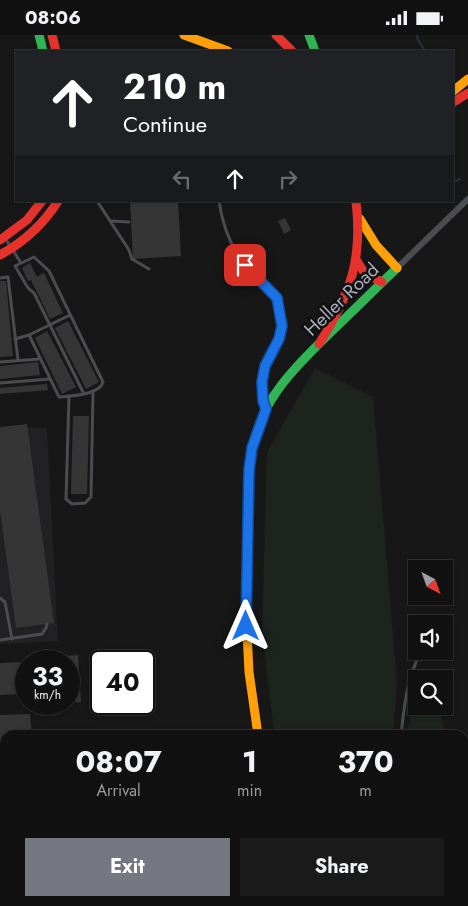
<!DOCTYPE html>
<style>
:root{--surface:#111;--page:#1a1a1a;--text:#f1f3f6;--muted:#9c9d9f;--line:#303131;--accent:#757880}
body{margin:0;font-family:Jost,sans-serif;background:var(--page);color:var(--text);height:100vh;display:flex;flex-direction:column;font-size:19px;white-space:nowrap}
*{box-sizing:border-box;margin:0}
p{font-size:16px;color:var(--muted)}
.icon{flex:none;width:28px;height:28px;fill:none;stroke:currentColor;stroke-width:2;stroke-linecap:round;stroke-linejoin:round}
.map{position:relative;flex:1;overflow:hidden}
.side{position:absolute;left:0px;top:695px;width:469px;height:176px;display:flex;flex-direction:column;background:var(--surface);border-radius:15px 15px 0 0;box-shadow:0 1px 4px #0004,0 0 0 1px var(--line)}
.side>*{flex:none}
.hud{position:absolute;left:15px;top:15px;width:439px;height:152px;border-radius:0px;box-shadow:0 1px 4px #0004,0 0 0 1px var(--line);background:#202124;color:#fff;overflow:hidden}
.needle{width:32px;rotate:139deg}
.controls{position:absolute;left:408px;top:525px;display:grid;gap:10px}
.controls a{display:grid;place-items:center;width:45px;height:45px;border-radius:0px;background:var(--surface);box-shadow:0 1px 4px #0004,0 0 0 1px var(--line);font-size:25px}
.speed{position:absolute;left:15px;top:615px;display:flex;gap:10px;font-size:25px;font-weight:700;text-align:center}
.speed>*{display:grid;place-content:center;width:65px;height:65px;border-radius:50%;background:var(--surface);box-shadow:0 1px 4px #0004,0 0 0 1px var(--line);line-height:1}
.speed small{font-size:12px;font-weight:400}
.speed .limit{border:2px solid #111;border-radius:8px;background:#fff;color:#111}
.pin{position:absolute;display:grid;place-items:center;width:42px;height:42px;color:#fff;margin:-21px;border-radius:10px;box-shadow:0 2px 8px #0006}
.me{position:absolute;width:55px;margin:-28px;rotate:0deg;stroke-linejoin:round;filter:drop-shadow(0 0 4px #0008)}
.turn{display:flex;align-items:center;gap:18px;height:105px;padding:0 25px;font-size:22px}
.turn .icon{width:65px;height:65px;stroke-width:2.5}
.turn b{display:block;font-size:35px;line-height:42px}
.lanes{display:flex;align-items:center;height:48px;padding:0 25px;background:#0003;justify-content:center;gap:25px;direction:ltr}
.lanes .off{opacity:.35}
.eta{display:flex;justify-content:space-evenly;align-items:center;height:85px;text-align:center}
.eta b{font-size:30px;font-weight:700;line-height:35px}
.cta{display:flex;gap:10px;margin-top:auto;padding:10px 25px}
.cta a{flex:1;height:58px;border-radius:0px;background:var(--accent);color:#fff;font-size:20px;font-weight:700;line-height:58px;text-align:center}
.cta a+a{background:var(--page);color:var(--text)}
.status{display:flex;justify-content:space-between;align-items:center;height:35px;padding:0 25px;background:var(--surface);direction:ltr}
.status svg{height:14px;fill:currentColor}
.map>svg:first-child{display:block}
.built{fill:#212123}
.green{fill:#1d241e}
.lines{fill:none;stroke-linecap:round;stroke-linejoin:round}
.stream{stroke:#2a3239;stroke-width:2}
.building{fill:#353536}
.lane{stroke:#4b4c50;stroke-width:3}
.street{stroke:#4b4c50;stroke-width:6}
.fast{stroke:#30b455;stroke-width:9}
.slow{stroke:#ff9f0a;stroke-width:9}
.jam{stroke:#e5322d;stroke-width:9}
.route-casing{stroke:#114b97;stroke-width:12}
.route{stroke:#1a73e8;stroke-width:9}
.labels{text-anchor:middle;stroke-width:5;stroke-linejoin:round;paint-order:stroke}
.street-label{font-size:19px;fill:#a8adb8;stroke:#111113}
</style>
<div class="status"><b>08:06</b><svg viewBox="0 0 49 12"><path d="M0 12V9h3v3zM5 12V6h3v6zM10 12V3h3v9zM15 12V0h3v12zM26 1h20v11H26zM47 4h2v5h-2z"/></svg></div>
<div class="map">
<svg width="468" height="871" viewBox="0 0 468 871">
<rect width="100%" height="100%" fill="#171717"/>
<polygon class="built" points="0,393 47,393 58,606 0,609"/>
<g class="green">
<polygon points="315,333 373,362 397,648 393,700 275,700 273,689 262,594 267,417"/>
<polygon points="416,653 416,671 438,671 446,700 407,700"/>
<polygon points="321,866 437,866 439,871 322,871"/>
</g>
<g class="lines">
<g class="stream">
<polyline points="417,0 418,5 425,16"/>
<polyline points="452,148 460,144"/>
</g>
</g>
<g class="building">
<polygon points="130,166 178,166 181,221 133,224"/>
<polygon points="285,183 291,195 284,199 278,186"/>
<polygon points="30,228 37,242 44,238 63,278 50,284 31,245 28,246 22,233"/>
<polygon points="0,246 6,246 13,321 0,322"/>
<polygon points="68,286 99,347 86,354 55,293"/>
<polygon points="47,296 76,352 62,359 35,303"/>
<polygon points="38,327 40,340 0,344 0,331"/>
<polygon points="47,349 48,355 0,359 0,353"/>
<polygon points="73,381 89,381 87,459 71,459"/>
<polygon points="27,389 54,588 16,593 0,475 0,392"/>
<polygon points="78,620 81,667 69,668 69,626 49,626 49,622"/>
<polygon points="26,627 26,659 0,660 0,628"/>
<polygon points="30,679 32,700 5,700 5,715 0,715 0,680"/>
<polygon points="28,866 143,866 144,871 29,871"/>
</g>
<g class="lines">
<g class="lane">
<polyline points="97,166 129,215 132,224 149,234"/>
<path d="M219,166c4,29 15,54 35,75 7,7 20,15 23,25 12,33 -2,36 -12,64 -5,12 -3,29 -1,42"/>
<polyline points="111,186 129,187"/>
<polyline points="5,203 21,228"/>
<polyline points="0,243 8,242 18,325"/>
<path d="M29,300l30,62c12,-1 40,-2 44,-15l-54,-111 -15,-14 -19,9 13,22 6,5 50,101"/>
<polyline points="15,304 29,300 70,280"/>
<polyline points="0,327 40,324"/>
<polyline points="0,348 50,344"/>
<polyline points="69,361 66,464 72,469 85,468 91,462 93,356"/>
<polyline points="0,563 5,567 12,604"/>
<polyline points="0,605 42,599 46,593 47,589"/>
<path d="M401,700c4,-34 5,-53 20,-84"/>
<polyline points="0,790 5,789"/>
<polyline points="0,825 5,825"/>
<polyline points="0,835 5,846"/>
<polyline points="464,846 468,851"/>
<polyline points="15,866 16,869"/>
</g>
<polyline class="street" points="397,233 468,164"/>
<g class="fast">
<polyline points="39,0 43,16"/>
<polyline points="309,0 315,16"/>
<path d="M248,482c0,-22 0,-46 4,-68 9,-51 47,-86 82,-120 21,-20 42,-41 63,-61"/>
<polyline points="0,772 5,771"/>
<polyline points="306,866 308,871"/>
</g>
<g class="slow">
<polyline points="184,0 228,16"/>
<polyline points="452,57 468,44"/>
<polyline points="360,184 376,210 397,233"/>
<polyline points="248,482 246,577 249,637 258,700"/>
</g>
<g class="jam">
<polyline points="52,0 56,16"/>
<polyline points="276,0 292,16"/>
<polyline points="452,68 468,58"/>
<polyline points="0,205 27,185 42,166"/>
<path d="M0,220c24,-13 43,-30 58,-54"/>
<polyline points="357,226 365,239 382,247"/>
<path d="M319,309c31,-50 44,-83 37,-143"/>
</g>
</g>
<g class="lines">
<defs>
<polyline id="route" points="245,230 277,263 282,291 279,304 265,331 262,347 263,366 266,374 252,413 249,435 246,591"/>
</defs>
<use href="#route" class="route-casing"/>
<use href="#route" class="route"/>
</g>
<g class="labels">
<g class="street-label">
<text transform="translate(341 264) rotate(-44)" y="7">Heller Road</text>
</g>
</g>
</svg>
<div class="controls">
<a><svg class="needle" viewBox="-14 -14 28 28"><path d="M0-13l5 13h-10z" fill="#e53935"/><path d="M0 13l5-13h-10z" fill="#9c9d9f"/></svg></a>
<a><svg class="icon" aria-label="sound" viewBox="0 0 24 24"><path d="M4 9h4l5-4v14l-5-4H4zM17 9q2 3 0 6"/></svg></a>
<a><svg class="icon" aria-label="search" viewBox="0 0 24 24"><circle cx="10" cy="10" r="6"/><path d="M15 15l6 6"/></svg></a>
</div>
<div class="speed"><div>33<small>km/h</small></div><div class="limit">40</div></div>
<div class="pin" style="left:245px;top:230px;background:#d93025"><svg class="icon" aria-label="arrive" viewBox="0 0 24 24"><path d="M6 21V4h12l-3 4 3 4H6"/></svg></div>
<svg class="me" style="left:246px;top:591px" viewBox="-20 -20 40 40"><path d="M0-17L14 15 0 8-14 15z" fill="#1a73e8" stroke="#fff" stroke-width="4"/></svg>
<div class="hud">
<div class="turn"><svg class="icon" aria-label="ahead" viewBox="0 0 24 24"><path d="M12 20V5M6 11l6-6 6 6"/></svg><div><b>210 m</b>Continue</div></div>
<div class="lanes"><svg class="icon off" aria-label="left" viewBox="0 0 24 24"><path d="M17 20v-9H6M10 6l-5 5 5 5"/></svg><svg class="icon" aria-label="ahead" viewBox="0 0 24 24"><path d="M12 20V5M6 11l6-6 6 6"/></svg><svg class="icon off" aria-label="right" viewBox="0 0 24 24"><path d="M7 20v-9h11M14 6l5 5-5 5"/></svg></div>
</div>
<section class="side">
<div class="eta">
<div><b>08:07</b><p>Arrival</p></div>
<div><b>1</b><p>min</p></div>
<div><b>370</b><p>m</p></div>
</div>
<div class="cta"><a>Exit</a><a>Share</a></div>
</section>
</div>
